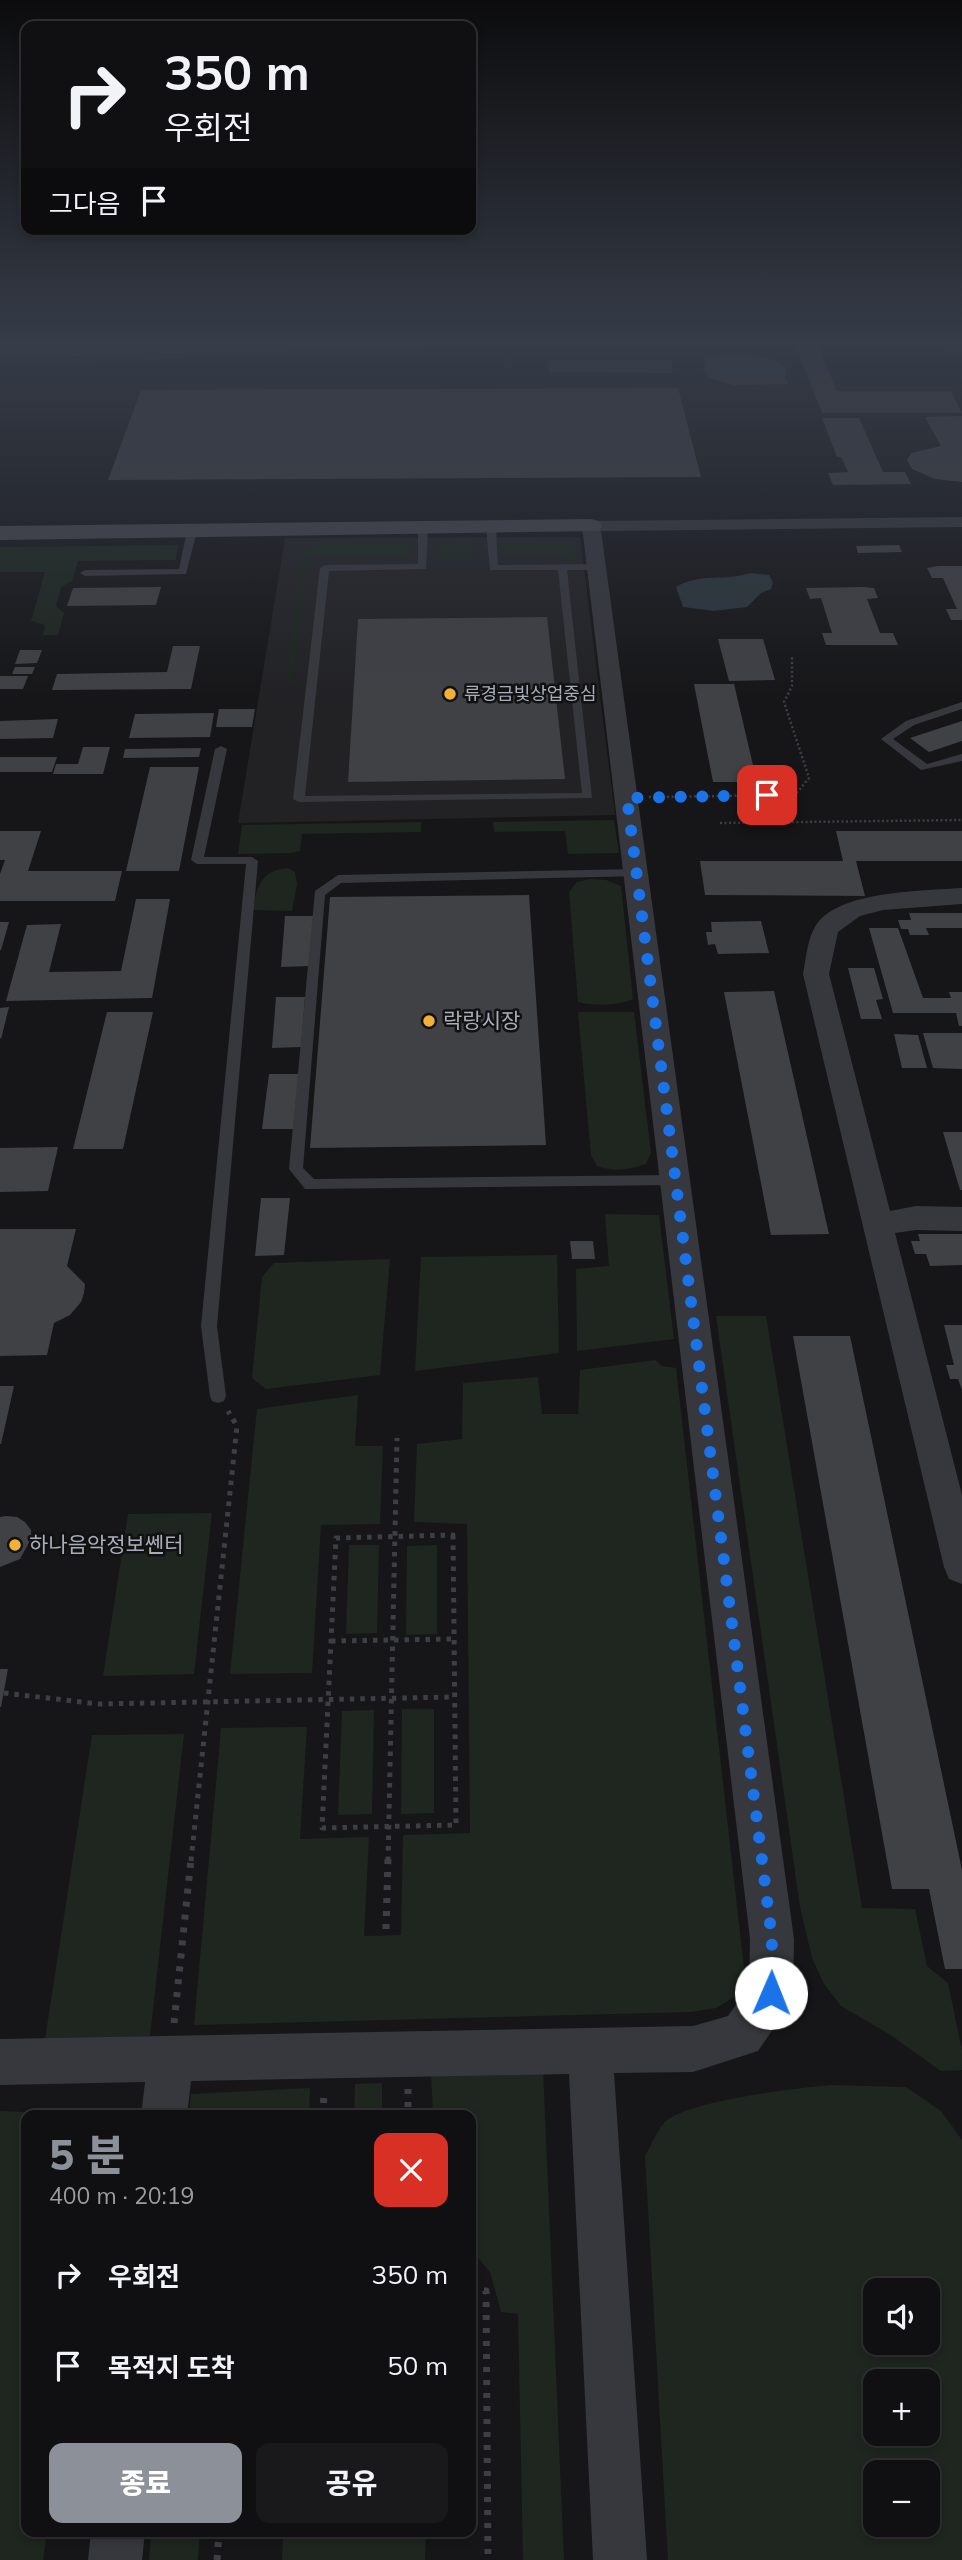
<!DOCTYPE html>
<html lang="ko">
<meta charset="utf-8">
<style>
:root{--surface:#101012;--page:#19191b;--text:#f1f3f6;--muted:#9c9d9f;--line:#303032;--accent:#8c9099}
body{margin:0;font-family:Mulish,"Noto Sans KR",sans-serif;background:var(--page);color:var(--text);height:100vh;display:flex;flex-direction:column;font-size:26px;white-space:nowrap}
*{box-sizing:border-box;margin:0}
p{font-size:23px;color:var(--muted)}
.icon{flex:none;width:38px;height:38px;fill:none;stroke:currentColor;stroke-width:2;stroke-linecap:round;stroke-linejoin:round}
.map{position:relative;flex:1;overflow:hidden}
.panel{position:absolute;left:21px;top:2110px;width:455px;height:427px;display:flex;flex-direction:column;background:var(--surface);border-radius:14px;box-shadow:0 4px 10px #0003,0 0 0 2px var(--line)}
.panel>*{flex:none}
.hud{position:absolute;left:21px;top:21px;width:455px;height:214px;border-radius:14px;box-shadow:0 4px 10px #0003,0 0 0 2px var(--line);background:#101012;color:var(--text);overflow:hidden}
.fabs{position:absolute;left:863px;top:2278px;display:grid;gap:14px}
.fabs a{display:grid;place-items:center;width:77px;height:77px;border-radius:14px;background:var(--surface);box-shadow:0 4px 10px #0003,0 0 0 2px var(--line);font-size:35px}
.pin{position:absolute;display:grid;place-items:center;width:60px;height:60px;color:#fff;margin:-30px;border-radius:14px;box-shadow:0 4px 10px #0006}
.me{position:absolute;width:77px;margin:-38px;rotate:1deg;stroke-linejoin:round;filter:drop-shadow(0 0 5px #0008)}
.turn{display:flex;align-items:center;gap:24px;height:147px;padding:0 28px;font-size:32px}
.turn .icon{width:91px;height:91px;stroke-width:2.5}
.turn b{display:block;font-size:49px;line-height:60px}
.then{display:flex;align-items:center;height:66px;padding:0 28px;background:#0003;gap:14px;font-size:26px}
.round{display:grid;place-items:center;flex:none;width:74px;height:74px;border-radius:14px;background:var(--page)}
.summary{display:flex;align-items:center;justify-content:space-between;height:119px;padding:0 28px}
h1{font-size:42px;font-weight:800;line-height:52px;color:var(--accent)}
.button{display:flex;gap:14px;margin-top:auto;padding:14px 28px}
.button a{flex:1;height:80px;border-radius:14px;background:var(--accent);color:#fff;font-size:28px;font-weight:800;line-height:80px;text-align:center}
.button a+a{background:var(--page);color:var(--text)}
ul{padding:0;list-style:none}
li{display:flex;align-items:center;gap:21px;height:91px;padding:0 28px}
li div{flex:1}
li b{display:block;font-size:26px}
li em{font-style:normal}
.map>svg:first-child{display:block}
.built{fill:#222225}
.green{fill:#1e261f;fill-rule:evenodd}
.water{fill:#2c353c}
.building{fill:#404145}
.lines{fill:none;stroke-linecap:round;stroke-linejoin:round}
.path-far2{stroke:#3d3f44;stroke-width:2.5;stroke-dasharray:2 2.5;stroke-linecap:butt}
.path-far1{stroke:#3d3f44;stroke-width:5;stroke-dasharray:4.5 6;stroke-linecap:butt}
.path{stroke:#3d3f44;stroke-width:7;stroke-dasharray:5 8;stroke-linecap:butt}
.service{fill:#37383d;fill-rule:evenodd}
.minor{fill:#37383d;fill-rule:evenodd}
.secondary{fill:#45474d;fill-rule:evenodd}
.route{stroke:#1a73e8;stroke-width:12;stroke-dasharray:0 21.6}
.poi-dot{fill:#f2b134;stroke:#111113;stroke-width:2.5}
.labels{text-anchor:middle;stroke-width:5;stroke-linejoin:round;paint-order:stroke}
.far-poi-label{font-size:18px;fill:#a8adb8;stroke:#111113;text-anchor:start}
.poi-label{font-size:21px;fill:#a8adb8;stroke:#111113;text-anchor:start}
</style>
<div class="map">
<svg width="962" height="2560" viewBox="0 0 962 2560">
<rect width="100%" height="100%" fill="#161618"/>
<polygon class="built" points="580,537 615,815 238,823 285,538"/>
<g class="green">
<polygon points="438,543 472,543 473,560 438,560"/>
<polygon points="497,543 570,543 576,548 577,560 568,562 567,554 499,555"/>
<polygon points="318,544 412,544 413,555 308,556 292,684 286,684 303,553 307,547"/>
<polygon points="178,545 176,560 78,561 72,581 61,587 56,606 64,613 58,635 43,635 45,625 31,621 45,572 0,572 0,547"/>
<polygon points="614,820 619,853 568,854 565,831 494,832 493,822"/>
<polygon points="421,822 421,832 302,834 300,851 291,853 238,854 242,825"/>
<path d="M288,868l7,4 2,12 -5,27 -39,-1c4,-24 7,-39 35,-42z"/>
<path d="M590,879l16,1 15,6 12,113c-16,7 -38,7 -55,3l-9,-110 8,-10z"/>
<path d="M578,1012h56l17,141 -5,11c-18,6 -31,8 -49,2l-6,-11z"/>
<polygon points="605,1214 659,1215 674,1339 577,1351 576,1269 609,1266"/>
<polygon points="557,1255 559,1353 415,1371 421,1257"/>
<polygon points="390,1259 380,1375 266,1389 252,1378 262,1277 274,1263"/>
<polygon points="716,1316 766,1316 862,1908 915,1909 927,1966 948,1983 962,2051 962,2070 941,2071 889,2034 841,2006 824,1984 812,1958 800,1907"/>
<polygon points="655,1360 662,1366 676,1368 744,1968 736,1996 716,2008 691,2012 194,2025 221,1728 307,1727 300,1839 369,1837 364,1936 401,1935 403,1835 470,1833 467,1524 414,1522 417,1444 462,1439 463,1383 538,1377 542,1414 578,1414 580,1370"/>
<polygon points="358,1395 355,1446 383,1446 380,1524 321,1525 312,1673 230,1674 257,1409"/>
<polygon points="212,1513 194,1674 103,1676 128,1514"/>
<polygon points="349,1545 379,1545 377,1633 346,1634"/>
<polygon points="437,1545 437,1634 406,1635 407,1546"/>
<polygon points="402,1709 434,1709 434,1813 401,1814"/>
<polygon points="374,1710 372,1814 338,1815 342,1711"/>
<polygon points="184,1734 150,2036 45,2039 92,1735"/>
<polygon points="543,2069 564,2560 523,2560 518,2314 501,2312 490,2272 471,2250 471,2116 433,2116 431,2072"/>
<polygon points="382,2083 382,2116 354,2116 355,2084"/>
<path d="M831,2085l75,2 35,24 21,29v420h-294l-23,-404c6,-10 11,-24 19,-33 20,-22 134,-35 167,-38zM875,2291h53v52h-53zM875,2382h53v52h-53zM875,2473h53v52h-53z"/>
<polygon points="310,2088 309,2116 189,2116 191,2094"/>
<polygon points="0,2111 51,2113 56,2116 26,2116 26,2532 47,2532 43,2560 0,2560"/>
<polygon points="151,2532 200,2532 198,2560 149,2560"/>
<polygon points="283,2532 426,2532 425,2560 282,2560"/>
</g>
<g class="water">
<polygon points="0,340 500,340 389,348 38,357 0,357"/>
<path d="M750,573l19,2 4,7 -2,7 -10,4 -14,14 -33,4 -31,-4 -7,-20c24,-15 49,-5 74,-14z"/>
</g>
<g class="building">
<polygon points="896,340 962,340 962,352 946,352 943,346 899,347"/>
<polygon points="794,342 816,342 837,391 951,391 962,413 822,413"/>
<polygon points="746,354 771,359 783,365 786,369 785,377 788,384 734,385 710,378 703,371 706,362 702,355"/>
<polygon points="548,360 671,360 673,373 549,372"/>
<polygon points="678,388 701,477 108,480 141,390"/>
<polygon points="962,416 962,482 935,479 912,469 907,460 911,453 941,446 925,417"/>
<polygon points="822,418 859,418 883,472 905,472 911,484 833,485 828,473 848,472 841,457 837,457"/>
<polygon points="899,545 902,552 858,553 856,546"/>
<polygon points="938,566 962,566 962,620 951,620 946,609 957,609 943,578 932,578 927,568"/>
<polygon points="161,587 156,605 67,606 73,588"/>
<polygon points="863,587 874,588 878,598 867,599 880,633 893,633 898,645 826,645 822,633 832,633 821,598 810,599 806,588"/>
<polygon points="547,617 565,779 348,782 358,619"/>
<polygon points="718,639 763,639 775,680 729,681"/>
<polygon points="173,646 200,646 191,689 52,690 57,674 167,672"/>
<polygon points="20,650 42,650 37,663 15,664"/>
<polygon points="15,667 35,667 32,674 12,674"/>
<polygon points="0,676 28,676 23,689 0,689"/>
<polygon points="694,684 734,684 757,782 713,782"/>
<polygon points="219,709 255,709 252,727 216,727"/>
<polygon points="214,713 210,737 129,738 135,714"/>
<polygon points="58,719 53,738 0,739 0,721"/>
<polygon points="962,721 962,741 929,752 910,738"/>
<polygon points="83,747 110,747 103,774 53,774 56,764 78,764"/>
<polygon points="201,748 199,757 123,758 125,749"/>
<polygon points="0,757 57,757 52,772 0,772"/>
<polygon points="150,767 199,767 179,871 126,871"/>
<polygon points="0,831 41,831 28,871 122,871 115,901 0,901 0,874 5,860 0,860"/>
<polygon points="836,831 962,831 962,861 856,861 865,896 705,895 700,861 843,861"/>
<polygon points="529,895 546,1145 310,1148 330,897"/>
<polygon points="136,899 170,899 152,998 6,1001 27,925 61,924 49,972 121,971"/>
<polygon points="909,913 962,913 962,928 926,928 929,935 910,935 908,929 901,929 898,920 911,920"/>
<polygon points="285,916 314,916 310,966 281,967"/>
<polygon points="761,921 769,953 718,954 715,944 708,945 706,932 712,932 711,922"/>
<polygon points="0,922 9,922 1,950 0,950"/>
<polygon points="869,928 898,928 923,998 951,998 949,992 962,992 962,1026 959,1026 956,1013 893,1013"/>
<polygon points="848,968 874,968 883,999 876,1000 882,1019 861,1019"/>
<polygon points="774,991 829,1234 771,1235 724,992"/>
<polygon points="276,997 305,997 301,1047 272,1048"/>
<polygon points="9,1007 1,1039 0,1038 0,1008"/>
<polygon points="107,1012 153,1012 123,1149 73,1149"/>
<polygon points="923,1033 962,1033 962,1069 933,1068"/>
<polygon points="894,1034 918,1035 927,1068 902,1068"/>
<polygon points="269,1074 299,1074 293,1129 262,1129"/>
<polygon points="943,1132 962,1132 962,1190 960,1190"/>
<polygon points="58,1147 48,1191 0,1192 0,1148"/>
<polygon points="261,1198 290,1198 284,1255 255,1256"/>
<polygon points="0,1229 76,1229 67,1266 85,1284 84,1293 81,1302 70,1315 54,1323 47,1355 0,1356"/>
<polygon points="918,1234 962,1234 962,1265 930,1266 926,1254 915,1254 911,1241 920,1241"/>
<polygon points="570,1241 593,1241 595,1259 572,1259"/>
<polygon points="944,1325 962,1325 962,1390 958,1379 950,1379 946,1365 954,1365"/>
<polygon points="793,1336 850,1336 962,1870 962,1969 945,1969 929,1889 892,1889"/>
<polygon points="0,1386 14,1386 1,1444 0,1444"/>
<polygon points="6,1516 17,1517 25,1522 31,1530 31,1539 20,1559 0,1567 0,1517"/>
<polygon points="0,1669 8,1669 1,1707 0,1707"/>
</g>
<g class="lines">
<g class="path-far2">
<polyline points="0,361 361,353 563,340"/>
<polyline points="649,797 795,795 809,778 784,702 792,686 792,656"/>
<polyline points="720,823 962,820"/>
</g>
<g class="path-far1">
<polygon points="453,1535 456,1825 322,1828 336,1538"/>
<polyline points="331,1641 453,1639"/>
<polyline points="4,1693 99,1704 454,1697"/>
<polyline points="191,1861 237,1426 228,1411"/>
<polyline points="388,1861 397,1438"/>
</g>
<g class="path">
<polyline points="386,1929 388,1859"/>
<polyline points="174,2023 191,1859"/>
<polyline points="408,2089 408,2116"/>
<polyline points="323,2116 324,2091"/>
<polyline points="471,2291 486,2291 488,2560"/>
<polyline points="217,2560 219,2532"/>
</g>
<g class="service">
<polygon points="423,525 428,528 426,569 329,571 305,796 582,793 558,570 490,570 486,528 491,525 496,528 498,565 596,564 601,567 596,570 567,570 592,798 299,802 293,799 320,568 325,565 418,564 418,528"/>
<polygon points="192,528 197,531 186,574 85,576 80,573 85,570 179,569 187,531"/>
<polygon points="962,702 962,709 914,725 893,739 927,764 962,754 962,761 921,770 881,739 906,721"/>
<polygon points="221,746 227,749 204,857 252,857 258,861 217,1326 226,1396 224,1401 218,1403 212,1401 210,1396 201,1326 246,864 197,864 191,860 215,749"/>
<polygon points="637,869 641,870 641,876 341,883 325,895 303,1168 314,1179 675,1175 680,1177 682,1181 680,1185 305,1189 289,1169 315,891 338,875"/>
</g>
<g class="minor">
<polygon points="962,517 962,527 601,531 794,1939 793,1993 787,2009 758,2051 693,2072 614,2073 647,2560 593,2560 569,2074 191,2081 187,2116 141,2116 145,2082 0,2085 0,2039 693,2026 728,2016 749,1986 750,1939 582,526 591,521"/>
<path d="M962,888v16l-79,6 -23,6 -22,16 -9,42 61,237 26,-5 46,1v24l-46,-1 -21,3 67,262v89l-13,-5 -5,-12 -141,-593c3,-14 4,-34 12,-47 21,-37 109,-36 147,-39z"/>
<polygon points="91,2532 145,2532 142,2560 88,2560"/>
</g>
<polygon class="secondary" points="591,519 599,521 602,526 599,531 0,540 0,526"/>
</g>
<linearGradient id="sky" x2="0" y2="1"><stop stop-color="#0c0c0d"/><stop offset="0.49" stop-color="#363c48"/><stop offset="1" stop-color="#363c48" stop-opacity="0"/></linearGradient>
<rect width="962" height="699" fill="url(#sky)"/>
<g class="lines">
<polyline class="route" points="767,795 627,798 772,1939 771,1993"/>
</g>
<g class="poi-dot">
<circle cx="450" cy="694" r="7"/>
<circle cx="429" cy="1021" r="7"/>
<circle cx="15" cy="1545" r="7"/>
</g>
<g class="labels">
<g class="far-poi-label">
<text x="464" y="700">류경금빛상업중심</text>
</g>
<g class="poi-label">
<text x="443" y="1028">락랑시장</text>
<text x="29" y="1552">하나음악정보쎈터</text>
</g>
</g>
</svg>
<div class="fabs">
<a><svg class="icon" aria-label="sound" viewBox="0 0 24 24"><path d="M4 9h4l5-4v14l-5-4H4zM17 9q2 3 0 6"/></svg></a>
<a>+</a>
<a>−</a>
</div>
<div class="pin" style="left:767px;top:795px;background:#d93025"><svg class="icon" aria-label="arrive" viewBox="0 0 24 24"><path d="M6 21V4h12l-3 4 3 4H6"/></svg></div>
<svg class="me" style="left:771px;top:1993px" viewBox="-20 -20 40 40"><circle r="19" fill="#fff"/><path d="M0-13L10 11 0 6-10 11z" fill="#1a73e8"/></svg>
<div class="hud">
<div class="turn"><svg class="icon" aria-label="right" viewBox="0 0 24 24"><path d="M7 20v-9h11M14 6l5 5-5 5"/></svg><div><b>350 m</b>우회전</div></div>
<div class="then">그다음<svg class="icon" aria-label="arrive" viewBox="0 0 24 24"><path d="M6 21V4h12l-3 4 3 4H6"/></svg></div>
</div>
<section class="panel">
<div class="summary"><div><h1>5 분</h1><p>400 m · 20:19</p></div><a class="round" style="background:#d93025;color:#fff"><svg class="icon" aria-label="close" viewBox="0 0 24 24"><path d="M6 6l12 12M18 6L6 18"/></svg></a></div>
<ul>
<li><svg class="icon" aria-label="right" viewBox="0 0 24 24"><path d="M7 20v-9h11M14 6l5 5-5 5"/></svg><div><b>우회전</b></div><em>350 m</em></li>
<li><svg class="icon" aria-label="arrive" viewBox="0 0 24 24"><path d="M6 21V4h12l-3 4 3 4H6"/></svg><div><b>목적지 도착</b></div><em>50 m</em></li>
</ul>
<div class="button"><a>종료</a><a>공유</a></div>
</section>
</div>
